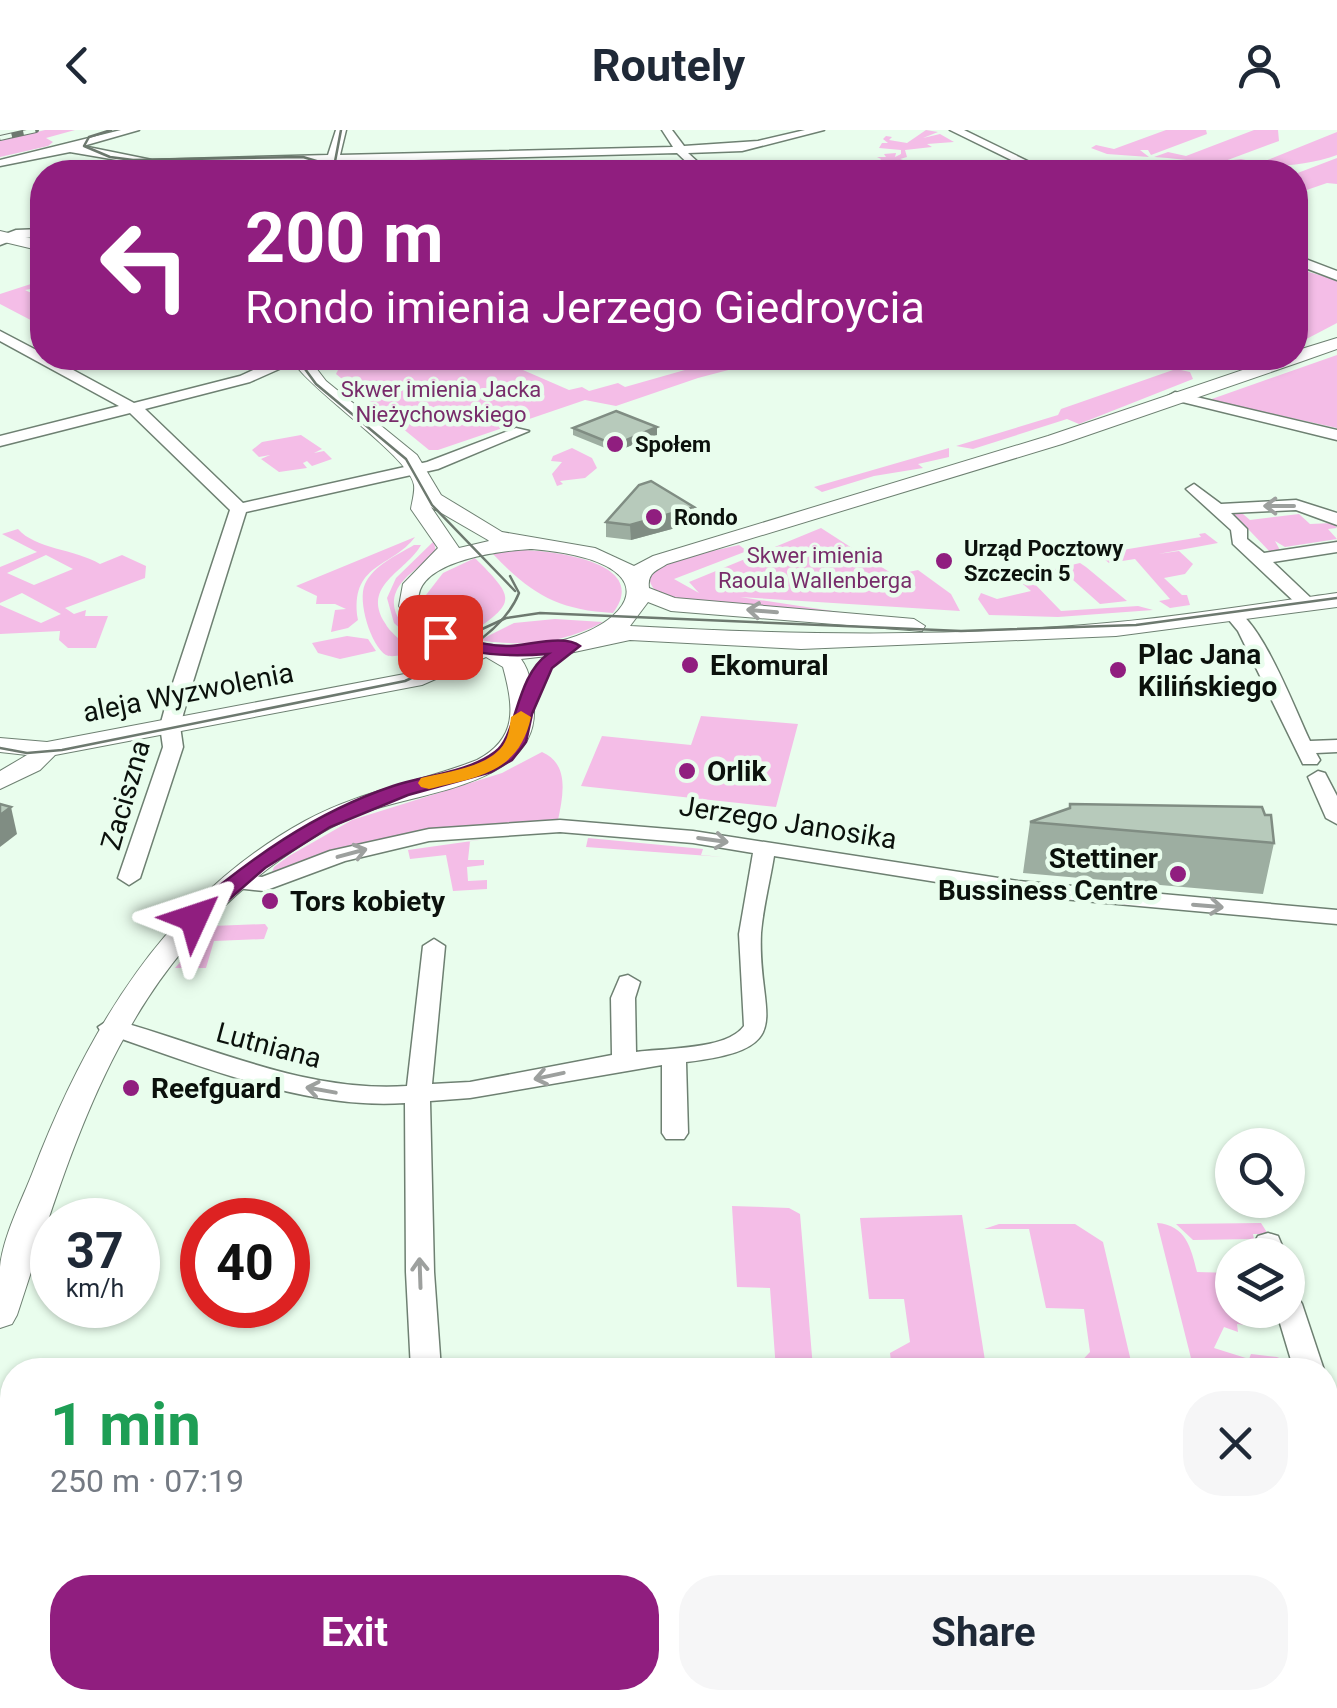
<!DOCTYPE html>
<meta charset="utf-8">
<style>
:root{--surface:#fff;--page:#f6f6f7;--text:#1f2937;--muted:#747a83;--accent:#901e7f}
body{margin:0;font-family:Roboto,sans-serif;background:var(--page);color:var(--text);height:100vh;display:flex;flex-direction:column;font-size:38px;white-space:nowrap}
*{box-sizing:border-box;margin:0}
p{font-size:32px;color:var(--muted)}
.icon{flex:none;width:55px;height:55px;fill:none;stroke:currentColor;stroke-width:2;stroke-linecap:round;stroke-linejoin:round}
.map{position:relative;flex:1;overflow:hidden}
.drawer{position:absolute;left:0px;top:1228px;width:1338px;height:352px;display:flex;flex-direction:column;background:var(--surface);border-radius:40px 40px 0 0;box-shadow:0 2px 8px #0004}
.drawer>*{flex:none}
.banner{position:absolute;left:30px;top:30px;width:1278px;height:210px;border-radius:40px;box-shadow:0 2px 8px #0004;background:#901e7f;color:#fff;overflow:hidden}
.tools{position:absolute;left:1215px;top:998px;display:grid;gap:20px}
.tools a{display:grid;place-items:center;width:90px;height:90px;border-radius:50%;background:var(--surface);box-shadow:0 2px 8px #0004;font-size:50px}
.speed{position:absolute;left:30px;top:1068px;display:flex;gap:20px;font-size:50px;font-weight:700;text-align:center}
.speed>*{display:grid;place-content:center;width:130px;height:130px;border-radius:50%;background:var(--surface);box-shadow:0 2px 8px #0004;line-height:1}
.speed small{font-size:25px;font-weight:400}
.speed .limit{border:15px solid #d22;background:#fff;color:#111}
.pin{position:absolute;display:grid;place-items:center;width:85px;height:85px;color:#fff;margin:-42px;border-radius:20px;box-shadow:0 5px 15px #0006}
.me{position:absolute;width:110px;margin:-55px;rotate:48deg;stroke-linejoin:round;filter:drop-shadow(0 0 8px #0008)}
.turn{display:flex;align-items:center;gap:35px;height:210px;padding:0 50px;font-size:45px}
.turn .icon{width:130px;height:130px;stroke-width:2.5}
.turn b{display:block;font-size:70px;line-height:85px}
.round{display:grid;place-items:center;flex:none;width:105px;height:105px;border-radius:40px;background:var(--page)}
.summary{display:flex;align-items:center;justify-content:space-between;height:170px;padding:0 50px}
h1{font-size:60px;font-weight:700;line-height:75px;color:#1e9e55}
.cta{display:flex;gap:20px;margin-top:auto;padding:20px 50px}
.cta a{flex:1;height:115px;border-radius:40px;background:var(--accent);color:#fff;font-size:40px;font-weight:700;line-height:115px;text-align:center}
.cta a+a{background:var(--page);color:var(--text)}
header{display:flex;justify-content:space-between;align-items:center;height:130px;padding:0 50px;background:var(--surface);font-size:45px;font-weight:700}
.map>svg:first-child{display:block}
.green{fill:#f4bde7;fill-rule:evenodd}
.lines{fill:none;stroke-linecap:round;stroke-linejoin:round}
.minor-casing{stroke:#6e8072;stroke-width:3}
.tertiary-casing{stroke:#6e8072;stroke-width:2}
.minor{fill:#fff;fill-rule:evenodd}
.tertiary{fill:#fff;fill-rule:evenodd}
.tram{stroke:#6d796f;stroke-width:2.5}
.rail-casing{stroke:#6d796f;stroke-width:6}
.rail{stroke:#e9fded;stroke-width:4;stroke-dasharray:12;stroke-linecap:butt}
.wall{fill:#9daea1}
.shaded-wall{fill:#808d83}
.building{fill:#b7cabb;stroke:#808d83;stroke-width:2.5}
.oneway{stroke:#9da09e}
.route{fill:#901e7f;stroke:#5e1453;stroke-width:2.5}
.slow{fill:#f59e0b}
.poi-dot{fill:#901e7f;stroke:#e9fded;stroke-width:4}
.labels{text-anchor:middle;stroke-width:9;stroke-linejoin:round;paint-order:stroke}
.far-park-label{font-size:22px;fill:#782c6a;stroke:#e9fded}
.far-poi-label{font-size:22px;font-weight:bold;fill:#0b110c;stroke:#e9fded;text-anchor:start}
.poi-label{font-size:28px;font-weight:bold;fill:#0b110c;stroke:#e9fded;text-anchor:start}
.street-label{font-size:28px;fill:#0b110c;stroke:#e9fded}
</style>
<header><svg class="icon" aria-label="back" viewBox="0 0 24 24"><path d="M15 5l-7 7 7 7"/></svg>Routely<svg class="icon" aria-label="person" viewBox="0 0 24 24"><circle cx="12" cy="8" r="4"/><path d="M4 21q1-7 8-7t8 7"/></svg></header>
<div class="map">
<svg width="1337" height="1578" viewBox="0 0 1337 1578">
<rect width="100%" height="100%" fill="#e9fded"/>
<g class="green">
<polygon points="45,0 75,0 46,8 53,12 48,16 0,27 0,11"/>
<polygon points="926,0 938,2 923,8 940,4 954,12 927,14 932,17 905,20 907,27 900,29 918,35 873,42 881,29 877,27 886,27 884,24 896,23 895,27 901,24 901,20 879,18 882,13 888,13 883,9 886,6 892,7 889,10 907,13"/>
<polygon points="1166,0 1206,0 1207,4 1151,25 1148,20 1140,20 1149,27 1107,24 1091,18 1096,15 1114,19"/>
<path d="M1254,0h24l1,11 -54,20 16,-2 19,4 77,-31v23c-58,21 -123,6 -183,2l14,-5 18,4z"/>
<polygon points="1337,28 1337,54 1327,53 1295,64 1295,44"/>
<polygon points="1305,141 1337,150 1337,193 1295,215 1295,143"/>
<polygon points="34,153 42,157 25,160 42,168 42,196 0,174 0,164"/>
<polygon points="1337,225 1337,298 1209,270"/>
<polygon points="372,228 504,228 500,230 569,260 582,257 589,261 618,253 625,257 706,234 695,228 713,228 725,233 744,228 794,228 767,238 751,234 698,248 616,276 585,270 438,320 429,320 336,244 340,236"/>
<polygon points="1167,237 1190,242 1193,249 1079,294 1067,289 973,319 956,316 1058,285 1061,279 1173,240"/>
<polygon points="301,305 322,319 314,323 324,321 332,329 312,336 307,331 303,333 307,338 279,342 261,329 270,325 259,327 252,320 262,312"/>
<polygon points="572,318 592,328 597,338 585,348 560,351 563,354 557,356 552,344 562,332 551,331 553,326"/>
<polygon points="949,318 949,327 918,334 923,338 874,346 822,362 814,357"/>
<polygon points="1236,378 1250,390 1299,384 1310,394 1333,393 1337,398 1328,399 1337,409 1285,417 1275,411 1281,422 1271,423 1229,379"/>
<path d="M821,398l73,47 24,-5 33,24 9,17 -220,-14 119,18 -184,-16c-15,-4 -26,-9 -26,-25l27,-15 63,-14 8,6 -73,28 25,14 -10,-11z"/>
<path d="M18,399c17,20 57,20 82,35l22,-9 24,11 -1,12 -80,30 9,6 12,-4 -1,6h23l-12,32h-28l-9,-8 1,-9 -60,3v-29l41,18 20,-9 -39,-21 -22,10v-36l37,-15 -35,-18zM46,425l27,14 -39,16 -27,-12z"/>
<polygon points="1205,403 1218,413 1158,424 1179,421 1193,434 1185,444 1164,448 1182,465 1187,465 1190,475 1170,478 1159,471 1170,469 1135,429 1109,433 1098,424 1201,407 1199,404"/>
<path d="M415,407c-23,31 -66,26 -57,83l-10,8 -17,4 4,-22 11,-1 -11,-5h-19l1,-8 -21,-10z"/>
<path d="M434,411l2,12c-19,17 -55,34 -37,66 6,9 17,15 24,24l-9,15 -1,-18 -19,-17 -7,-25 9,-20z"/>
<path d="M414,415h7c-15,27 -60,40 -36,78 5,10 15,15 21,24l-5,8c-4,1 -11,2 -15,0 -15,-9 -29,-54 -21,-71 9,-19 32,-29 49,-39z"/>
<path d="M523,420c31,1 128,12 90,63 -57,-3 -83,-20 -121,-60z"/>
<path d="M475,428c42,42 41,44 -8,78l-33,-18 -8,-23 17,-22z"/>
<polygon points="1080,433 1086,437 1127,471 1100,474 1063,441 1042,442"/>
<polygon points="1028,447 1061,481 1138,476 1153,480 1058,487 989,485 978,469 981,463 997,469 1031,461 1017,449"/>
<path d="M555,489l48,3c-38,21 -81,25 -123,18l34,-17z"/>
<polygon points="347,506 368,509 376,521 340,529 318,523 312,513"/>
<polygon points="701,586 798,594 776,677 581,656 602,606 691,615"/>
<path d="M542,622c28,12 21,44 16,68l-84,7 -203,48 3,-8 15,-11 63,-36 150,-47z"/>
<polygon points="588,708 703,719 701,725 723,727 586,717"/>
<polygon points="486,709 470,711 468,730 484,730 484,735 467,737 468,751 487,750 487,759 453,761 446,725 410,729 408,720"/>
<polygon points="265,794 268,798 264,809 214,811 206,838 175,838 212,796"/>
<polygon points="732,1076 789,1078 800,1084 813,1238 776,1240 770,1158 737,1157"/>
<polygon points="962,1085 986,1237 892,1240 890,1223 910,1212 904,1169 869,1169 860,1088"/>
<path d="M1157,1093c29,2 34,25 40,49l35,1v37h42l3,10h-21l1,6 -20,-2 1,8 -14,-5 -10,21 35,11 2,-5 26,3 17,7 -6,6h-94z"/>
<polygon points="1261,1093 1268,1104 1253,1104 1254,1109 1193,1110 1176,1094"/>
<polygon points="999,1094 1075,1094 1103,1112 1133,1240 1073,1240 1090,1222 1084,1179 1046,1178 1029,1099 984,1099"/>
<polygon points="1337,1388 1337,1562 1325,1562 1325,1389"/>
</g>
<g class="lines">
<defs>
<g id="minor">
<polygon points="121,0 139,0 83,16 152,30 328,25 336,0 346,0 340,25 673,17 662,0 672,0 684,16 758,11 805,0 824,0 742,21 688,23 709,42 697,42 677,23 338,32 334,42 326,42 326,32 152,36 70,22 0,36 0,30"/>
<polygon points="950,0 964,0 1050,42 1036,42"/>
<polygon points="42,99 42,107 18,108 0,115 0,106 16,100"/>
<polygon points="1295,125 1337,141 1337,150 1295,134"/>
<polygon points="0,201 42,223 42,228 51,228 134,273 240,246 273,231 272,228 286,228 286,236 250,252 145,279 243,373 427,332 516,298 529,301 438,339 246,382 186,574 180,596 183,617 140,748 129,755 118,748 163,617 160,596 166,574 230,380 130,283 0,316 0,306 119,276 0,211"/>
<polygon points="335,228 350,228 343,232"/>
<polygon points="1175,262 1337,300 1337,310 1170,269 1168,266"/>
<polygon points="1194,354 1221,374 1296,370 1337,383 1337,395 1296,380 1231,383 1247,399 1247,409 1264,423 1337,412 1337,422 1273,432 1313,470 1313,478 1301,478 1233,414 1231,400 1186,359"/>
<path d="M1233,479c28,10 63,103 77,132l27,-1v12l-21,1 4,7 -3,4h-14l-65,-133 -14,-17z"/>
<polygon points="1318,641 1325,643 1337,666 1337,694 1326,688 1308,647"/>
<path d="M560,690l133,11 325,50 319,29v14l-319,-29 -244,-39c-4,25 -11,52 -13,77 -4,85 41,115 -75,129l2,71 -4,6h-18l-4,-6v-68l-192,33 -40,3 4,171 7,98h-30l-5,-98 -1,-169c-103,7 -207,-39 -304,-71l-3,-5 12,-8c98,26 193,74 297,67l16,-140 11,-7 11,7 -13,138 38,-2 142,-27 -1,-57 9,-21 8,-2 12,7 -5,16 1,54c29,-4 91,-2 108,-26l-5,-92 14,-81 -60,-10 -133,-11 -131,9 -84,20 -81,30 -28,-3 -11,-7 11,-7 26,3 68,-26 99,-22z"/>
<polygon points="1268,1103 1278,1106 1286,1125 1258,1125 1254,1113 1258,1106"/>
<polygon points="1288,1163 1298,1167 1302,1174 1324,1240 1294,1240 1276,1180 1288,1180"/>
<polygon points="1325,1280 1337,1286 1336,1339 1325,1335"/>
<rect x="470" y="1568" width="34" height="10"/>
</g>
<g id="tertiary">
<polygon points="0,101 42,111 42,121 0,111"/>
<path d="M1337,208v11l-37,13 -238,82 -395,120c-11,7 -20,9 -18,24l26,10 239,21 11,7 -3,5 -251,-20 -23,-9 -18,24c163,9 325,12 488,-4 73,-7 146,-19 219,-29v14l-221,29 -315,13 -171,-9 -65,14 -44,5c10,13 12,34 13,50 3,78 -119,83 -174,105 -28,11 -54,27 -79,45 -161,116 -205,276 -264,456l-5,9 -12,4c0,-20 0,-41 0,-61 3,-30 21,-65 32,-93 55,-144 134,-277 273,-353 54,-30 116,-39 172,-61 41,-22 37,-52 26,-93l-17,-10 -64,28 -367,70 -15,15 -40,19v-18l27,-16 -27,-3v-14l47,4 368,-70 42,-21 -41,-19 -17,-26 4,-22 35,-36 -27,-39c1,-7 4,-17 3,-24 -3,-26 -95,-89 -117,-118l-24,-5 -2,-4h79l-2,4 -32,6 10,13 91,74 24,40 61,37 93,16 39,18 19,-10 395,-120 230,-78h17v-7zM431,377l57,33 1,1 -30,7zM532,419c195,17 47,130 -73,88 -13,-5 -30,-12 -37,-25 -23,-50 82,-62 110,-63z"/>
</g>
</defs>
<use href="#minor" class="minor-casing"/>
<use href="#tertiary" class="tertiary-casing"/>
<use href="#minor" class="minor"/>
<use href="#tertiary" class="tertiary"/>
<g class="tram">
<polyline points="111,0 89,7 84,16 110,27 133,30 303,27 323,33 327,42"/>
<polyline points="333,42 341,0"/>
<polyline points="297,228 316,254 406,329 432,375 515,461"/>
<polyline points="480,500 506,488 540,483 961,501 1136,495 1337,468"/>
<path d="M0,618l27,5 35,-3 343,-69c40,-18 97,-45 114,-88l-9,-17"/>
</g>
<defs>
<polyline id="rail" points="0,8 36,0"/>
</defs>
<use href="#rail" class="rail-casing"/>
<use href="#rail" class="rail"/>
</g>
<g class="wall">
<polygon points="573,298 657,305 615,322 573,305"/>
<polygon points="694,377 694,393 631,410 606,407 606,392"/>
<polygon points="1070,674 1274,713 1263,764 1023,743 1030,692 1069,678"/>
</g>
<g class="shaded-wall">
<polygon points="657,297 657,305 615,322 615,315"/>
<polygon points="694,377 694,393 631,410 630,395"/>
<polygon points="11,677 17,704 0,717 0,685"/>
</g>
<g class="building">
<polygon points="1155,38 1166,42 1117,41"/>
<polygon points="616,281 657,297 615,315 573,298"/>
<polygon points="651,351 694,377 630,395 606,392 639,355"/>
<polygon points="0,674 11,677 0,685"/>
<polygon points="1070,674 1262,677 1265,685 1271,685 1274,713 1030,692 1070,678"/>
</g>
<defs><path id="oneway-shaft" d="M-6 0H5M1.5-3L5.5 0L1.5 3" fill="none" stroke-width="1.6" stroke-linecap="round" stroke-linejoin="round" transform="scale(2.5)"/></defs>
<g class="oneway">
<use href="#oneway-shaft" transform="translate(1279 376) rotate(180)"/>
<use href="#oneway-shaft" transform="translate(762 481) rotate(-175)"/>
<use href="#oneway-shaft" transform="translate(713 710) rotate(8)"/>
<use href="#oneway-shaft" transform="translate(352 723) rotate(-15)"/>
<use href="#oneway-shaft" transform="translate(1208 776) rotate(5)"/>
<use href="#oneway-shaft" transform="translate(549 946) rotate(168)"/>
<use href="#oneway-shaft" transform="translate(321 960) rotate(-170)"/>
<use href="#oneway-shaft" transform="translate(420 1143) rotate(-92)"/>
</g>
<path class="route" d="M440,502c24,6 46,15 70,14 20,-1 55,-12 70,0l-28,22 -20,46 -6,28 -14,18 -21,12 -83,23 -78,32 -65,41 -63,55h-16l-3,-5 3,-5c64,-54 127,-100 207,-127 33,-11 74,-13 102,-34 22,-15 20,-75 53,-98 -42,3 -75,1 -114,-13l-3,-4z"/>
<path class="slow" d="M521,581l10,6c-12,56 -53,60 -102,72l-8,-2 -3,-4 3,-5c25,-6 71,-11 84,-36 4,-7 5,-17 6,-25z"/>
<g class="poi-dot">
<circle cx="615" cy="314" r="10"/>
<circle cx="654" cy="387" r="10"/>
<circle cx="944" cy="431" r="10"/>
<circle cx="690" cy="535" r="10"/>
<circle cx="1118" cy="540" r="10"/>
<circle cx="687" cy="641" r="10"/>
<circle cx="1178" cy="744" r="10"/>
<circle cx="270" cy="771" r="10"/>
<circle cx="131" cy="958" r="10"/>
</g>
<g class="labels">
<g class="far-park-label">
<text x="441" y="267">Skwer imienia Jacka<tspan x="441" dy="25">Nieżychowskiego</tspan></text>
<text x="815" y="433">Skwer imienia<tspan x="815" dy="25">Raoula Wallenberga</tspan></text>
</g>
<g class="far-poi-label">
<text x="635" y="322">Społem</text>
<text x="674" y="395">Rondo</text>
<text x="964" y="426">Urząd Pocztowy<tspan x="964" dy="25">Szczecin 5</tspan></text>
</g>
<g class="poi-label">
<text x="1138" y="534">Plac Jana<tspan x="1138" dy="32">Kilińskiego</tspan></text>
<text x="710" y="545">Ekomural</text>
<text x="707" y="651">Orlik</text>
<text x="1158" y="738" text-anchor="end">Stettiner<tspan x="1158" dy="32">Bussiness Centre</tspan></text>
<text x="290" y="781">Tors kobiety</text>
<text x="151" y="968">Reefguard</text>
</g>
<g class="street-label">
<text transform="translate(188 562) rotate(-11)" y="10">aleja Wyzwolenia</text>
<text transform="translate(125 665) rotate(-74)" y="10">Zaciszna</text>
<text transform="translate(788 692) rotate(9)" y="10">Jerzego Janosika</text>
<text transform="translate(269 915) rotate(15)" y="10">Lutniana</text>
</g>
</g>
</svg>
<div class="tools">
<a><svg class="icon" aria-label="search" viewBox="0 0 24 24"><circle cx="10" cy="10" r="6"/><path d="M15 15l6 6"/></svg></a>
<a><svg class="icon" aria-label="layers" viewBox="0 0 24 24"><path d="M12 4l9 5-9 5-9-5zM3 14l9 5 9-5"/></svg></a>
</div>
<div class="speed"><div>37<small>km/h</small></div><div class="limit">40</div></div>
<div class="pin" style="left:440px;top:507px;background:#d93025"><svg class="icon" aria-label="arrive" viewBox="0 0 24 24"><path d="M6 21V4h12l-3 4 3 4H6"/></svg></div>
<svg class="me" style="left:194px;top:788px" viewBox="-20 -20 40 40"><path d="M0-17L14 15 0 8-14 15z" fill="#901e7f" stroke="#fff" stroke-width="4"/></svg>
<div class="banner">
<div class="turn"><svg class="icon" aria-label="left" viewBox="0 0 24 24"><path d="M17 20v-9H6M10 6l-5 5 5 5"/></svg><div><b>200 m</b>Rondo imienia Jerzego Giedroycia</div></div>
</div>
<section class="drawer">
<div class="summary"><div><h1>1 min</h1><p>250 m · 07:19</p></div><a class="round"><svg class="icon" aria-label="close" viewBox="0 0 24 24"><path d="M6 6l12 12M18 6L6 18"/></svg></a></div>
<div class="cta"><a>Exit</a><a>Share</a></div>
</section>
</div>
